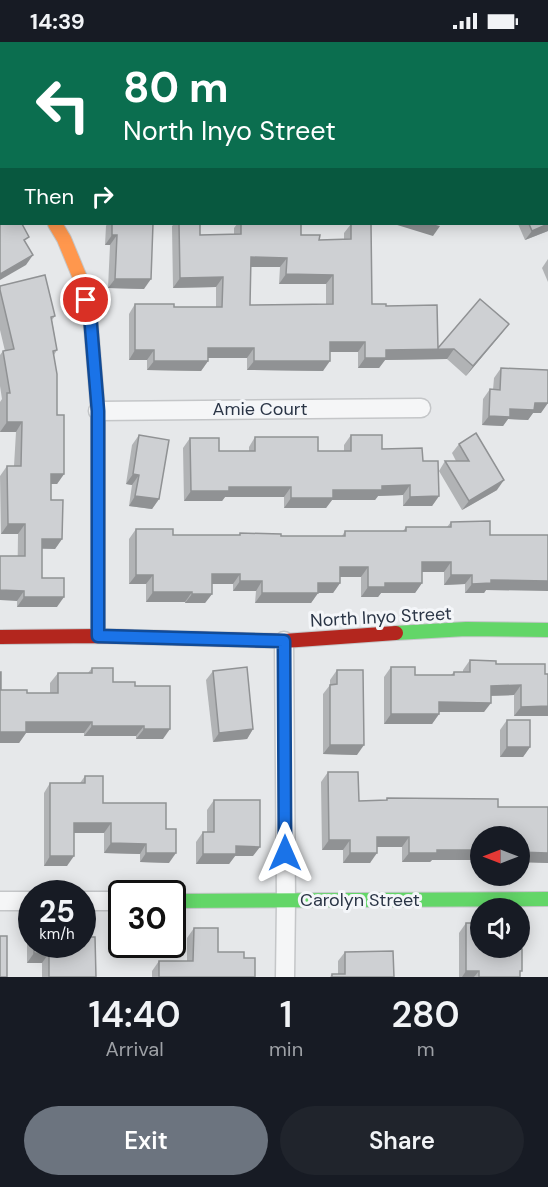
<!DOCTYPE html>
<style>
:root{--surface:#171b24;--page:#20242c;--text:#f1f3f6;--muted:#9ea1a6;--accent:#6c747f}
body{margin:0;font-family:"DM Sans",sans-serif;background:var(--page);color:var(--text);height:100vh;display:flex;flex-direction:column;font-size:22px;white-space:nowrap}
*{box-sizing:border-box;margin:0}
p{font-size:20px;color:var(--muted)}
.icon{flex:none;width:33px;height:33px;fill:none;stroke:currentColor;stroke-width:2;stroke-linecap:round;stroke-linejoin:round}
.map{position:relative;height:935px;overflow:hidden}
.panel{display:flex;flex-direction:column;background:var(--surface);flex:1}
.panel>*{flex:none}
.hud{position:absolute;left:0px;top:0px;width:549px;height:183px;box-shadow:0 3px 15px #0003;background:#0b6e4f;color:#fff;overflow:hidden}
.needle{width:39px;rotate:270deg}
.buttons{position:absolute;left:470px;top:784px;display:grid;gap:12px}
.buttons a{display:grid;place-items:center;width:60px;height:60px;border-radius:50%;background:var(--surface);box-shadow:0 3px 15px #0003;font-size:30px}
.speed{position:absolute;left:18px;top:838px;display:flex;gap:12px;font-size:30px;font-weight:700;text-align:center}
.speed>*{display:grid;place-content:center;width:78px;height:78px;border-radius:50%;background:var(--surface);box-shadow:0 3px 15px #0003;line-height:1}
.speed small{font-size:15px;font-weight:400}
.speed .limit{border:3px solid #111;border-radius:9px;background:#fff;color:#111}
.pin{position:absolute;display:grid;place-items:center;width:51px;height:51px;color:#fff;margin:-26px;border:3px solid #fff;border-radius:50%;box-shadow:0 2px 6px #0007}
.me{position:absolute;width:66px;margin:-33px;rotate:0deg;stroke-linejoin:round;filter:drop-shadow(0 0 4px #0008)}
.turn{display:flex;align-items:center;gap:21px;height:126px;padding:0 24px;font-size:27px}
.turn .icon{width:78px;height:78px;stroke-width:2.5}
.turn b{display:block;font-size:42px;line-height:51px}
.then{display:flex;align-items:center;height:57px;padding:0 24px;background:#0003;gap:12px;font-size:22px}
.eta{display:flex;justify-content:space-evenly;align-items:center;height:102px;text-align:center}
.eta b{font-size:36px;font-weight:600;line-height:42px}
.primary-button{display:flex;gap:12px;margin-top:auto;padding:12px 24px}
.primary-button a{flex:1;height:69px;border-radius:36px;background:var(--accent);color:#fff;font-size:24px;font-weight:600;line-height:69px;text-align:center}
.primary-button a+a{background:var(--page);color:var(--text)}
.status{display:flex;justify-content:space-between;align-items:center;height:42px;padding:0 30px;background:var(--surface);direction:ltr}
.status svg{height:16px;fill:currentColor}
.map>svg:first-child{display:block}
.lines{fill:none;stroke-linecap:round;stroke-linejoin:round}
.street-casing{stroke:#c4c6c8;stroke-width:21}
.fast-casing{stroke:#c4c6c8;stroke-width:16}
.slow-casing{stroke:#c4c6c8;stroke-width:16}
.jam-casing{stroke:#c4c6c8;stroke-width:16}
.street{stroke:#f5f6f7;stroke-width:18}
.fast{stroke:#63d668;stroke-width:14}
.slow{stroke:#ff974d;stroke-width:14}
.jam{stroke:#b3261e;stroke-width:14}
.wall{fill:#b1b3b5;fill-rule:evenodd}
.shaded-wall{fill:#909294}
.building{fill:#ced0d3;stroke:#909294;stroke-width:1.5;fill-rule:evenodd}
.route-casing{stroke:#114b97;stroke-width:15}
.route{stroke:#1a73e8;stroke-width:10}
.labels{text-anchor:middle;stroke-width:6;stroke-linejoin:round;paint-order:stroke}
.street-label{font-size:18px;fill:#2a3546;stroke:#f4f6f9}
</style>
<div class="status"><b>14:39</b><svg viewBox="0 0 49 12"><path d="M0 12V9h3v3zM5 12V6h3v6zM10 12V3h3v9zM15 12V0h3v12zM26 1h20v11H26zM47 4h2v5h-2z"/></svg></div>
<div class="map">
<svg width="548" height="935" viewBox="0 0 548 935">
<rect width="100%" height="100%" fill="#e6e8ea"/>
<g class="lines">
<defs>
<g id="street">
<polyline points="537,0 538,2"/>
<polyline points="548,26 548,28"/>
<polyline points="0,88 2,90"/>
<polyline points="98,369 421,366"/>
<polyline points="284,599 286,859 285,935"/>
<polyline points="0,859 32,859"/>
<polyline points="82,859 122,859"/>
</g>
<g id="fast">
<polyline points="396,591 466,587 548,588"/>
<polyline points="172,859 548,857"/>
</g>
<polyline id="slow" points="55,182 64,197 83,243 90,272 98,369 98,594"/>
<polyline id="jam" points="0,595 98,594 284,599 396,591"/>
</defs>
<use href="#street" class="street-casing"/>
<use href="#fast" class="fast-casing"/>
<use href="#slow" class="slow-casing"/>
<use href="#jam" class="jam-casing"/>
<use href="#street" class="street"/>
<use href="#fast" class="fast"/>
<use href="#slow" class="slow"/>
<use href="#jam" class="jam"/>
</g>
<g class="wall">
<polygon points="107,182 153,182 144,247 108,246 110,203 105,203 106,184"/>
<path d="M174,182h26v11l34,-1v-6l3,-4h64v11l18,5 25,-1v-6l7,-9 21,80 14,2 52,42 64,-15 -36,43 -19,-17 -62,1 -6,8h-21v-16h-28l-7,19 -76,-1v-12h-39v3l-7,10 -54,-1v-10h-18v-46l6,-10 39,3h42v-20l-43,1 -1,-62zM250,225h30l-1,17h47v20l-76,1z"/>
<polygon points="518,182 548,182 548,189 525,198"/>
<polygon points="548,217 548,240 542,226"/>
<polygon points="0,244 55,274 52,278 57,308 54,313 57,373 64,432 57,442 51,442 51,458 62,497 55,507 42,507 42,536 57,565 17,565 18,492 1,492 0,434 7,424 14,424 16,390 0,390 0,360 2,357 0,344 0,313 3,309 5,309 0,288"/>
<polygon points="501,326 541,371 533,371 528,378 508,377 503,384 482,383 483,357 490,347 493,348 494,336"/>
<polygon points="139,393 159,457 152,467 129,464 132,443 126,442 132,403"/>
<polygon points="351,393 382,407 423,419 439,429 445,419 456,419 452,411 459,402 497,448 462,468 439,429 439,454 432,464 403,464 403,453 378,454 375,458 332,458 326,466 284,466 284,455 225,455 222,459 184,459 183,406 190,396 219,409 249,409 249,405 255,395 318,409 344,409 344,403"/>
<polygon points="451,480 486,548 484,551 465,551 465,542 444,543 444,530 422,530 422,541 415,551 381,551 378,555 361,555 361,535 340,535 340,541 333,551 318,551 311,561 255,561 256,549 233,549 233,542 212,542 212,552 205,561 185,561 185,560 146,560 146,542 129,542 129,497 136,487 173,493 239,493 240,491 281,494 342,494 345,489 403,489 406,485 447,485"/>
<polygon points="470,618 548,632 548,674 514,674 514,653 491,654 484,670 439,670 439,672 432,682 384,682 384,635 391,625 415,633 451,633 454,630 463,630 463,628"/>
<polygon points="92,626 113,640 135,644 163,697 136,697 136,694 84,694 84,691 26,691 19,701 0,701 0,630 1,648 27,651 50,651 50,641 58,631 88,631"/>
<polygon points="337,628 357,713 323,712 323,652 330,643 330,638"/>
<polygon points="213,629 253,687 247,697 213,700 206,638"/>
<polygon points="507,678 530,705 523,715 500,715 500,688"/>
<polygon points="328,730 359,759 386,758 387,756 498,765 548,765 548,821 519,820 519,795 480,795 474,818 432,818 430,820 402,820 402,805 377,805 370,821 343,821 343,808 322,808 321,740"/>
<polygon points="85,734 103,761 166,787 169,821 140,820 140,812 104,811 104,791 74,791 67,824 44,824 44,751 50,741 80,741"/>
<polygon points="214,758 253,814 235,814 229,822 196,822 196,800 203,790 207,790 207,768"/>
<polygon points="466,881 520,932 520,935 459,935 459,891"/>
<polygon points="194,886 218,910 244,916 255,935 152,935 152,929 159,919 187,919 187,896"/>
<polygon points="32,892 32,903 82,903 96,935 42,935 42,921 27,921 27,898"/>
<polygon points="345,910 394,935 330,935 332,932 338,932 338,919"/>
</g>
<g class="shaded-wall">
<polygon points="0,0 104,0 103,2 2,2 2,7 0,7"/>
<polygon points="116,0 147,0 146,2 114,2"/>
<polygon points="148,0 170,0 169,2 147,2"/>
<polygon points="241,0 296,0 295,2 240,2"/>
<polygon points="394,182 432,182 440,184 433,194"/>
<polygon points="548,182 548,189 525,198 532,189"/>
<polygon points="112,193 117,193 110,203 105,203"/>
<polygon points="33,213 26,223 0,238 0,232"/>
<polygon points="251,215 287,216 280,225 244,225"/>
<polygon points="286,232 333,233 326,242 279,242"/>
<polygon points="223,235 216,245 173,246 180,236"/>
<polygon points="115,237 151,237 144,247 108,246"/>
<polygon points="509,282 502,291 466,334 473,324"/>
<polygon points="330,300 365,300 358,310 323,310"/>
<polygon points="208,306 254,306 247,316 201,316"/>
<polygon points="454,307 447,317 385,318 379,326 358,326 365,316 386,308"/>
<polygon points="135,308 154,308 147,318 129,318"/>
<polygon points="154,319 208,319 201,329 147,328"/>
<polygon points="254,319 330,319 323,329 247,328"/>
<polygon points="535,361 548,361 541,371 533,371 528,378 508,377 503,384 482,383 489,374"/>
<polygon points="7,380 22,380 16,390 0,390"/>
<polygon points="51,432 64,432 57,442 44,442"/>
<polygon points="133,432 139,433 132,443 126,442"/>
<polygon points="504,438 497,448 462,468 469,459"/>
<polygon points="410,443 403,453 378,454 375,458 332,458 326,466 284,466 291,456 333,448 382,444"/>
<polygon points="229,445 291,445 284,455 225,455 222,459 184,459 191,449"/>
<polygon points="135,454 159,457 152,467 129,464"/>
<polygon points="439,454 432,464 403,464 410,455"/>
<polygon points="8,482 25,482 18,492 1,492"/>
<polygon points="42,497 62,497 55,507 35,506"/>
<polygon points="422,520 451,520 444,530 415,530"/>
<polygon points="340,525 368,525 361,535 333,535"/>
<polygon points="212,532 240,532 233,542 205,542"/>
<polygon points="136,533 153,533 146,542 129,542"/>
<polygon points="451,533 472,533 465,542 444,543"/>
<polygon points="491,538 548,539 548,549 486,548 484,551 465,551 472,542"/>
<polygon points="240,539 262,539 256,549 233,549"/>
<polygon points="318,541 340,541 333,551 311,551"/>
<polygon points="385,541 422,541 415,551 381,551 378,555 361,555 368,545"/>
<polygon points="0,548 24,549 17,559 0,558"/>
<polygon points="153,550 192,550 185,560 146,560"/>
<polygon points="262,551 318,551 311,561 255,561"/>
<polygon points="192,552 212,552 205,561 185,561"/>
<polygon points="24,555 64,555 57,565 17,565"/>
<polygon points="521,643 514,653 484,654 491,644"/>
<polygon points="439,660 491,661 484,670 432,670"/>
<polygon points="548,664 548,674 514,674 521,665"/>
<polygon points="391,672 439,672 432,682 384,682"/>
<polygon points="26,680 92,680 84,691 26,691 19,701 0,701 0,690"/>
<polygon points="92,684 144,684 136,694 84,694"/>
<polygon points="144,687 170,687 163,697 136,697"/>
<polygon points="253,687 247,697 213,700 219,691"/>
<polygon points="330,703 364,703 357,713 323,712"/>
<polygon points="507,705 530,705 523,715 500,715"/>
<polygon points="74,781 111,781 104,791 67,791"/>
<polygon points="377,795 409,795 402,805 370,805"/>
<polygon points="329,798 350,798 343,808 322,808"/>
<polygon points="111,801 146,802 140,812 104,811"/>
<polygon points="236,804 260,805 253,814 235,814 229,822 196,822 203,812"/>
<polygon points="437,808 480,808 480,809 474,818 432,818 430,820 402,820 409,811"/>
<polygon points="519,810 548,811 548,821 519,820"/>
<polygon points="146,811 176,811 169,821 140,820"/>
<polygon points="350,811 377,811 370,821 343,821"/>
<polygon points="50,814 74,814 67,824 44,824"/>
<polygon points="34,911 49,911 42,921 27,921"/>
<polygon points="466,929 479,929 474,935 462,935"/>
</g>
<g class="building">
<rect x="104" y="0" width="16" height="2"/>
<polygon points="174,0 242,0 242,2 174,1"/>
<rect x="324" y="0" width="77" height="2"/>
<rect x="463" y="0" width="27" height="2"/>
<polygon points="548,141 548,182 532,189 529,182 548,182"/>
<polygon points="0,142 2,145 2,182 22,182 29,195 24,198 33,213 0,232"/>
<polygon points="112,182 153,182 151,237 115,237 117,193 112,193"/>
<path d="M179,182h21v11l41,-1v-10h60v11h19l-1,5 32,-1v-15h20l1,80h14v2l51,-1 1,43 42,-49 29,25 -36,42 -19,-17 -68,1v8h-21v-16h-35v19h-76v-13h-46v13h-54v-11h-19v-46h39v3h48l1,-30 -43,1zM251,215l36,1 -1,16 47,1v29l-83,1z"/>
<polygon points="45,233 55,274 51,275 57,308 53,309 57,332 57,373 64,373 64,432 51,432 51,458 63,458 62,497 42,497 42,536 64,536 64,555 24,555 24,549 0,548 0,514 25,514 25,482 8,482 7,424 21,424 22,380 7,380 7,351 10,351 3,309 14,307 0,248 0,244"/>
<polygon points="501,326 548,328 548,361 535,361 534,368 510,367 510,375 489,374 490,347 500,348"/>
<polygon points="476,391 504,438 469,459 445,419 469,419 459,402"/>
<polygon points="139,393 169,398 159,457 135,454 139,433 133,432"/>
<polygon points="351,393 382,393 382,407 422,406 423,419 438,419 439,454 410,455 410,443 382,444 382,448 333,448 333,456 291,456 291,445 229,445 229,449 191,449 190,396 219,396 219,409 255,409 255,395 318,395 318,409 351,409"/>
<polygon points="490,479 490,493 548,493 548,539 491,538 491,541 472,542 472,533 451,533 451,520 422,520 422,541 385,541 385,545 368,545 368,525 340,525 340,541 318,541 318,551 262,551 262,539 240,539 240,532 212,532 212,552 192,552 192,550 153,550 153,533 136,533 136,487 173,487 173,493 240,493 240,491 281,492 281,494 345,494 345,489 406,489 406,485 451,485 451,480"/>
<polygon points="470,618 496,619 496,622 545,622 545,632 548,632 548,664 521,665 521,643 491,644 491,661 439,660 439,672 391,672 391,625 415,625 415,633 454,633 454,630 470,630"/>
<polygon points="247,625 253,687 219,691 213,629"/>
<polygon points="92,626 113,626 113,640 135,640 135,644 170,644 170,687 144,687 144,684 92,684 92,680 26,680 26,690 0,690 0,630 1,630 1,648 27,648 27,651 58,651 58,631 92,631"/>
<polygon points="337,628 363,628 364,703 330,703 330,643 337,642"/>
<rect x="507" y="678" width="23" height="27"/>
<polygon points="328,730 358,730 359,759 387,758 387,756 498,757 498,765 548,765 548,811 519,810 519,795 480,795 480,808 437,808 437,811 409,811 409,795 377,795 377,811 350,811 350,798 329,798"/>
<polygon points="85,734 103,734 103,761 166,761 166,787 176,787 176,811 146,811 146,802 111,801 111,781 74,781 74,814 50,814 50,741 85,741"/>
<polygon points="214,758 260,758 260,805 236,804 236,812 203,812 203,790 214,790"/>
<polygon points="466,881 480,881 480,906 510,906 510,907 522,907 522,929 520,929 520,935 479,935 479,929 466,929"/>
<polygon points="194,886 218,886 218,910 244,910 244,916 255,916 255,935 159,935 159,919 193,919"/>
<rect x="0" y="894" width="7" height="41"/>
<polygon points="82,895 95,895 96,935 49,935 49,911 34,911 34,903 82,903"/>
<polygon points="393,909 394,935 332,935 332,932 345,932 345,910"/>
</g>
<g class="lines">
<defs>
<polyline id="route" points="86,258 90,272 98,369 98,594 284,599 285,811"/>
</defs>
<use href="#route" class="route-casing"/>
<use href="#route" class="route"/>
</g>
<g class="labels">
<g class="street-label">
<text x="260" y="373">Amie Court</text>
<text transform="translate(381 575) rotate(-3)" y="6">North Inyo Street</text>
<text x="360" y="864">Carolyn Street</text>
</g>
</g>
</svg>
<div class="buttons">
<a><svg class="needle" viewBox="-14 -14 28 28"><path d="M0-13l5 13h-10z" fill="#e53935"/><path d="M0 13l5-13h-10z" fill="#9ea1a6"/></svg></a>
<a><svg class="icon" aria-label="sound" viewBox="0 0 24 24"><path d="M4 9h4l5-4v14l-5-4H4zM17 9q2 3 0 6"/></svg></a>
</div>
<div class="speed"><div>25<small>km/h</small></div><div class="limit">30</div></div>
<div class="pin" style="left:86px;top:258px;background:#d93025"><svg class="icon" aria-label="arrive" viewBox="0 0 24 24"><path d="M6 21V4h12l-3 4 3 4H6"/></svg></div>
<svg class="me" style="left:285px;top:811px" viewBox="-20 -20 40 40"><path d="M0-17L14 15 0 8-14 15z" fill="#1a73e8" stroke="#fff" stroke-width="4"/></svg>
<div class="hud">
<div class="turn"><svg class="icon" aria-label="left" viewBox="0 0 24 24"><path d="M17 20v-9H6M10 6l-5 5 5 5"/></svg><div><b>80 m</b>North Inyo Street</div></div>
<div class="then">Then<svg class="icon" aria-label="right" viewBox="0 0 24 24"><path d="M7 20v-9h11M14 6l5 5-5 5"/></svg></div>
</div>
</div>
<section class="panel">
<div class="eta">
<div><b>14:40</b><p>Arrival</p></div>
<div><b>1</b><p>min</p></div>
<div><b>280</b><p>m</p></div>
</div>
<div class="primary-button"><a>Exit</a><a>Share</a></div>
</section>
